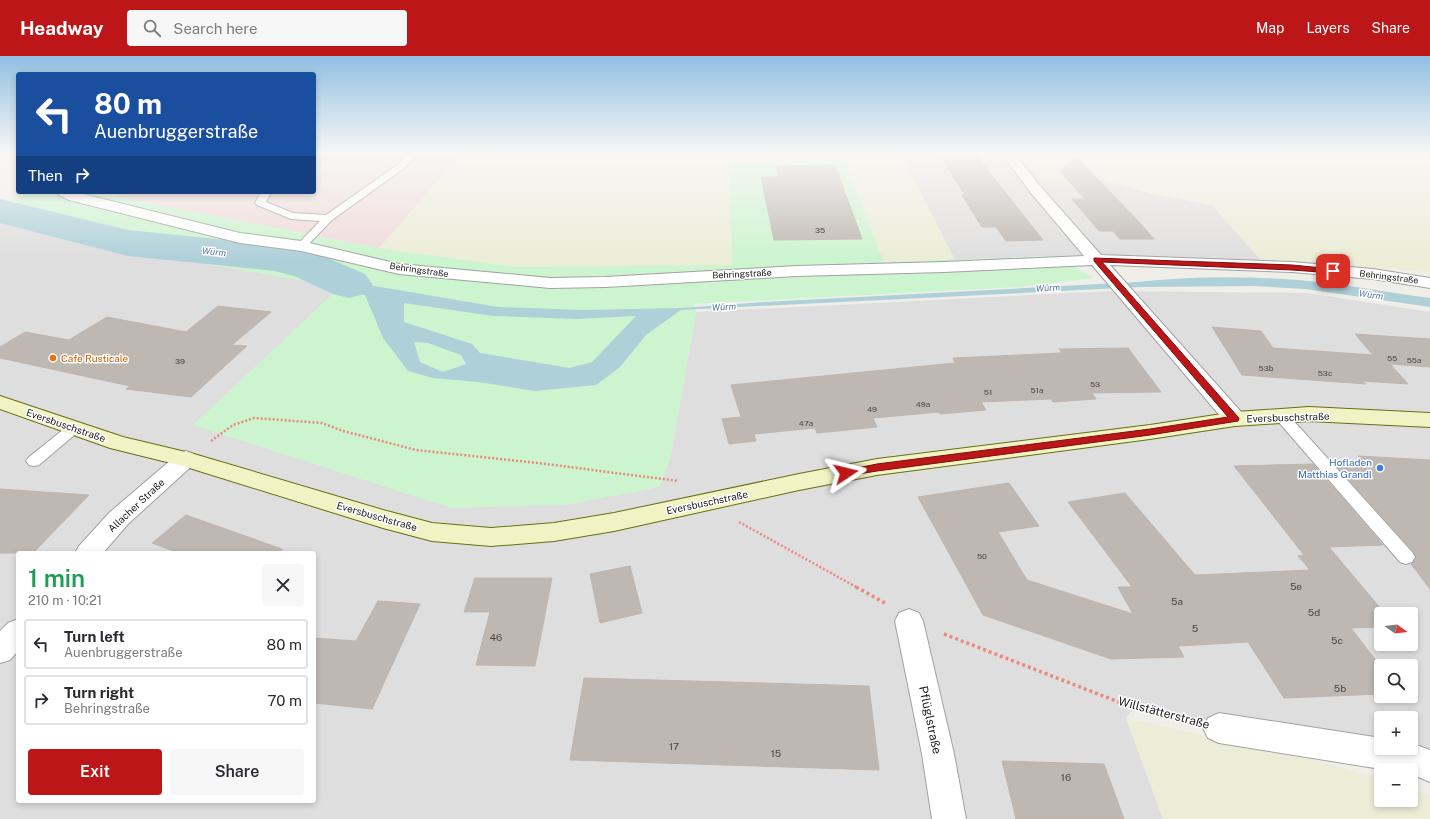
<!DOCTYPE html>
<meta charset="utf-8">
<style>
:root{--surface:#fff;--page:#f7f7f7;--text:#2b2b33;--muted:#7c7c81;--line:#e1e1e2;--accent:#bc1618}
body{margin:0;font-family:"Public Sans",sans-serif;background:var(--page);color:var(--text);height:100vh;display:flex;flex-direction:column;font-size:15px;white-space:nowrap}
*{box-sizing:border-box;margin:0}
p{font-size:13px;color:var(--muted)}
.icon{flex:none;width:22px;height:22px;fill:none;stroke:currentColor;stroke-width:2;stroke-linecap:round;stroke-linejoin:round}
.map{position:relative;flex:1;overflow:hidden}
.sheet{position:absolute;left:16px;top:495px;width:300px;height:252px;display:flex;flex-direction:column;background:var(--surface);border-radius:4px;box-shadow:0 2px 6px #0003}
.sheet>*{flex:none}
.top-card{position:absolute;left:16px;top:16px;width:300px;height:122px;border-radius:4px;box-shadow:0 2px 6px #0003;background:#1a4fa0;color:#fff;overflow:hidden}
.needle{width:26px;rotate:104deg}
.fabs{position:absolute;left:1374px;top:551px;display:grid;gap:8px}
.fabs a{display:grid;place-items:center;width:44px;height:44px;border-radius:4px;background:var(--surface);box-shadow:0 2px 6px #0003;font-size:20px}
.pin{position:absolute;display:grid;place-items:center;width:34px;height:34px;color:#fff;margin:-17px;border-radius:8px;box-shadow:0 2px 6px #0006}
.me{position:absolute;width:44px;margin:-22px;rotate:80deg;stroke-linejoin:round;filter:drop-shadow(0 0 3px #0008)}
.turn{display:flex;align-items:center;gap:14px;height:84px;padding:0 12px;font-size:18px}
.turn .icon{width:52px;height:52px;stroke-width:2.5}
.turn b{display:block;font-size:28px;line-height:34px}
.then{display:flex;align-items:center;height:38px;padding:0 12px;background:#0003;gap:8px;font-size:15px}
.round{display:grid;place-items:center;flex:none;width:42px;height:42px;border-radius:4px;background:var(--page)}
.head{display:flex;align-items:center;justify-content:space-between;height:68px;padding:0 12px}
h1{font-size:24px;font-weight:600;line-height:30px;color:#1e9e55}
.cta{display:flex;gap:8px;margin-top:auto;padding:8px 12px}
.cta a{flex:1;height:46px;border-radius:4px;background:var(--accent);color:#fff;font-size:16px;font-weight:600;line-height:46px;text-align:center}
.cta a+a{background:var(--page);color:var(--text)}
ul{padding:0;list-style:none}
li{display:flex;align-items:center;gap:12px;height:50px;margin:0 8px 6px;padding:0 4px;border:2px solid var(--line);border-radius:4px}
li div{flex:1}
li b{display:block;font-size:15px}
li em{font-style:normal}
header{display:flex;align-items:center;gap:24px;box-sizing:border-box;height:56px;padding:0 20px;background:var(--accent);color:#fff}
header strong{font-size:19px}
nav{display:flex;gap:22px;margin-inline-start:auto;font-size:14px}
.search{width:280px;height:36px;background:var(--page);display:flex;align-items:center;gap:10px;box-sizing:border-box;padding:0 14px;border-radius:4px;color:var(--muted);font-size:15px}
.map>svg:first-child{display:block}
.residential{fill:#dfdede;fill-rule:evenodd}
.commercial{fill:#efdbda}
.farmland{fill:#ebedd7}
.park{fill:#ccf4cf}
.water{fill:#aed0d9;fill-rule:evenodd}
.lines{fill:none;stroke-linecap:round;stroke-linejoin:round}
.river{fill:#aed0d9;fill-rule:evenodd}
.building{fill:#beb7b2;stroke:#c1b5ad}
.service-casing{stroke:#a2a2a2;stroke-width:2}
.minor-casing{stroke:#a2a2a2;stroke-width:2}
.tertiary-casing{stroke:#a2a2a2;stroke-width:2}
.secondary-casing{stroke:#666f11;stroke-width:2}
.path-far1{stroke:#eb897f;stroke-width:2.5;stroke-dasharray:2 2;stroke-linecap:butt}
.path{stroke:#eb897f;stroke-width:3.5;stroke-dasharray:3 3;stroke-linecap:butt}
.service{fill:#fff;fill-rule:evenodd}
.minor{fill:#fff;fill-rule:evenodd}
.tertiary{fill:#fff;fill-rule:evenodd}
.secondary{fill:#f2f3c4;fill-rule:evenodd}
.route{fill:#bc1618;stroke:#7a0e10}
.food-dot{fill:#e8710a;stroke:#fff;stroke-width:1.5}
.shop-dot{fill:#3f7fe0;stroke:#fff;stroke-width:1.5}
.labels{text-anchor:middle;stroke-width:3;stroke-linejoin:round;paint-order:stroke}
.number-label{font-size:8px;fill:#484645}
.far-water-label{font-size:9px;font-style:italic;fill:#507598;stroke:#fff}
.far-street-label{font-size:9px;fill:#212121;stroke:#fff}
.food-label{font-size:10px;fill:#c56008;stroke:#fff;text-anchor:start}
.street-label{font-size:10px;fill:#212121;stroke:#fff}
.shop-label{font-size:10px;fill:#366cbe;stroke:#fff;text-anchor:end}
.near-number-label{font-size:10px;fill:#484645}
.near-street-label{font-size:12px;fill:#212121;stroke:#fff}
</style>
<header>
<strong>Headway</strong>
<div class="search"><svg class="icon" aria-label="search" viewBox="0 0 24 24"><circle cx="10" cy="10" r="6"/><path d="M15 15l6 6"/></svg>Search here</div>
<nav><a>Map</a><a>Layers</a><a>Share</a></nav>
</header>
<div class="map">
<svg width="1430" height="763" viewBox="0 0 1430 763">
<rect width="100%" height="100%" fill="#f0eee9"/>
<g class="residential">
<polygon points="900,97 1018,97 1041,124 1102,124 1153,138 1212,149 1261,204 1054,200 955,204"/>
<path d="M0,158l120,35 221,38 -147,138 476,34 26,-147 416,-21 196,2 122,19v455l-99,-24 -197,-35 -8,10 37,101h-1163zM18,497h296v248h-296zM1381,558h30v30h-30zM1381,610h30v30h-30zM1381,662h30v30h-30z"/>
</g>
<polygon class="commercial" points="314,97 463,97 379,192 115,141 123,136 314,136"/>
<g class="farmland">
<polygon points="463,97 900,97 955,204 884,206 844,104 729,105 732,209 515,211 379,192"/>
<polygon points="1018,97 1430,97 1430,216 1261,204 1212,149 1153,138 1102,124 1041,124"/>
<polygon points="1126,662 1330,708 1381,723 1381,744 1411,744 1411,733 1430,740 1430,763 1163,763"/>
</g>
<polygon class="park" points="844,104 884,206 1054,200 1094,222 1020,231 694,248 696,256 670,403 660,431 566,449 451,452 193,369 340,231 120,193 0,158 0,151 24,139 23,136 93,136 379,192 515,211 732,209 729,105"/>
<path class="water" d="M275,201l40,6 59,23 124,21 86,3 97,-2 84,-6 372,-20c53,-6 107,-6 161,-2 44,4 88,12 132,18v9l-125,-18 -52,-3 -112,1 -460,23 -35,25 -26,32 -24,18 -61,6 -57,-9 -45,-4 -25,-7 -25,-33 -18,-43 -94,-36zM404,247l89,13 83,3 60,-3 -44,46 -23,6 -89,-15 -8,-9 -68,-22zM414,286l14,1 33,12 5,9 -23,8 -23,-10z"/>
<g class="lines">
<polygon class="river" points="0,143 128,174 275,189 325,201 365,218 372,228 365,238 349,242 333,238 294,220 275,215 128,200 0,167"/>
</g>
<g class="building">
<polygon points="939,97 974,97 1043,184 1006,185 996,171 982,171 962,139 965,139"/>
<polygon points="1076,100 1140,167 1154,183 1120,183 1113,175 1099,175 1072,143 1085,143 1060,115"/>
<polygon points="835,109 862,183 774,184 761,121 778,121 776,110"/>
<polygon points="218,250 271,256 232,289 247,290 191,341 126,333 130,330 0,302 0,291 25,276 69,284 107,261 186,276"/>
<polygon points="1212,271 1261,275 1273,292 1373,299 1355,278 1430,283 1430,311 1390,308 1408,328 1362,325 1366,328 1242,319"/>
<polygon points="1128,292 1161,336 1092,337 1096,343 1053,346 1051,343 981,346 986,354 940,358 939,356 873,362 877,371 817,377 815,372 754,378 756,385 729,388 722,363 741,361 731,329 955,307 953,302 1062,297 1059,293"/>
<polygon points="1358,400 1430,404 1430,533 1411,508 1416,502 1413,495 1334,407 1362,406"/>
<polygon points="1313,408 1383,489 1329,491 1381,553 1381,571 1351,572 1381,611 1381,638 1284,642 1248,586 1178,590 1184,601 1111,603 983,559 918,441 1009,427 1039,470 998,476 1027,524 1133,558 1118,531 1132,531 1068,446 1125,437 1195,519 1310,514 1298,500 1304,499 1234,410"/>
<polygon points="0,433 89,439 33,497 0,497"/>
<polygon points="186,459 282,493 281,497 179,497 152,487"/>
<polygon points="630,510 642,557 600,567 590,518"/>
<polygon points="475,522 552,522 535,610 476,609 490,556 464,556"/>
<polygon points="378,545 420,548 372,653 314,647 314,582 356,585"/>
<polygon points="584,622 869,630 879,714 570,704"/>
<polygon points="1002,705 1104,708 1124,763 1016,763"/>
</g>
<g class="lines">
<defs>
<g id="service">
<polygon points="314,97 325,97 314,104"/>
<polygon points="410,97 419,97 403,113 332,164 305,192 297,192 296,190 320,165 291,163 257,149 255,147 261,136 271,136 266,146 293,157 326,159 397,109"/>
<polygon points="1281,355 1286,357 1302,374 1412,496 1415,501 1412,506 1406,508 1400,506 1276,363 1274,360 1276,357"/>
<polygon points="74,367 79,369 81,372 79,375 39,409 34,410 29,409 26,405 29,401 69,369"/>
</g>
<g id="minor">
<polygon points="1001,97 1014,97 1041,131 1101,199 1292,206 1373,213 1430,222 1430,232 1373,223 1292,216 1110,209 1243,358 1246,363 1243,368 1235,370 1227,368 1092,209 944,216 797,220 605,231 550,232 399,218 301,195 240,187 69,144 59,139 57,136 75,136 240,177 301,185 399,208 550,222 605,221 797,210 944,206 1084,200 1031,137"/>
<polygon points="909,553 919,557 923,565 954,698 966,763 932,763 922,698 895,565 899,557"/>
<polygon points="1219,657 1381,682 1381,692 1411,692 1411,687 1430,694 1430,726 1411,718 1411,714 1387,714 1219,687 1208,682 1203,672 1208,662"/>
</g>
<g id="tertiary">
<polygon points="186,395 194,398 197,403 194,408 128,468 103,497 75,497 79,490 110,456 178,398"/>
<polygon points="18,563 18,595 10,604 0,607 0,575 8,567"/>
</g>
<polygon id="secondary" points="0,340 123,381 194,398 383,454 432,467 491,472 554,467 614,457 799,418 877,403 1150,369 1235,356 1309,351 1430,357 1430,371 1309,365 1235,370 1150,383 877,419 799,434 614,475 554,485 491,490 432,485 383,472 183,410 110,392 0,353"/>
</defs>
<use href="#service" class="service-casing"/>
<use href="#minor" class="minor-casing"/>
<use href="#tertiary" class="tertiary-casing"/>
<use href="#secondary" class="secondary-casing"/>
<g class="path-far1">
<polyline points="211,385 233,369 254,362 322,367 343,375 416,394 538,407 678,425"/>
<polyline points="739,466 858,532"/>
</g>
<g class="path">
<polyline points="856,531 885,547"/>
<polyline points="944,578 1134,652 1187,664"/>
</g>
<use href="#service" class="service"/>
<use href="#minor" class="minor"/>
<use href="#tertiary" class="tertiary"/>
<use href="#secondary" class="secondary"/>
</g>
<linearGradient id="sky" x2="0" y2="1"><stop stop-color="#91bfe2"/><stop offset="0.48" stop-color="#f8f7f5"/><stop offset="1" stop-color="#f8f7f5" stop-opacity="0"/></linearGradient>
<rect width="1430" height="204" fill="url(#sky)"/>
<polygon class="route" points="1094,202 1292,209 1333,213 1336,215 1333,217 1292,214 1102,206 1238,361 1239,363 1238,365 1150,379 877,415 846,420 842,419 841,417 842,415 877,408 1150,373 1228,361 1094,205"/>
<circle class="food-dot" cx="53" cy="302" r="4"/>
<circle class="shop-dot" cx="1380" cy="412" r="4"/>
<g class="labels">
<g class="number-label">
<text x="820" y="177">35</text>
<text x="1392" y="305">55</text>
<text x="1414" y="307">55a</text>
<text x="180" y="308">39</text>
<text x="1266" y="315">53b</text>
<text x="1325" y="320">53c</text>
<text x="1095" y="331">53</text>
<text x="1037" y="337">51a</text>
<text x="988" y="339">51</text>
<text x="923" y="351">49a</text>
<text x="872" y="356">49</text>
<text x="806" y="370">47a</text>
<text x="982" y="503">50</text>
</g>
<g class="far-water-label">
<text transform="translate(214 196) rotate(6)" y="3">Würm</text>
<text transform="translate(1048 232) rotate(-3)" y="3">Würm</text>
<text transform="translate(1371 239) rotate(8)" y="3">Würm</text>
<text transform="translate(724 251) rotate(-3)" y="3">Würm</text>
</g>
<g class="far-street-label">
<text transform="translate(419 214) rotate(8)" y="3">Behringstraße</text>
<text transform="translate(742 218) rotate(-3)" y="3">Behringstraße</text>
<text transform="translate(1389 221) rotate(7)" y="3">Behringstraße</text>
</g>
<g class="food-label">
<text x="61" y="306">Cafe Rusticale</text>
</g>
<g class="street-label">
<text transform="translate(1288 361) rotate(-2)" y="4">Eversbuschstraße</text>
<text transform="translate(66 369) rotate(19)" y="4">Eversbuschstraße</text>
<text transform="translate(707 446) rotate(-12)" y="4">Eversbuschstraße</text>
<text transform="translate(136 449) rotate(-43)" y="4">Allacher Straße</text>
<text transform="translate(377 460) rotate(16)" y="4">Eversbuschstraße</text>
</g>
<g class="shop-label">
<text x="1372" y="410">Hofladen<tspan x="1372" dy="12">Matthias Grandl</tspan></text>
</g>
<g class="near-number-label">
<text x="1296" y="534">5e</text>
<text x="1177" y="549">5a</text>
<text x="1314" y="560">5d</text>
<text x="1195" y="576">5</text>
<text x="496" y="585">46</text>
<text x="1337" y="588">5c</text>
<text x="1340" y="636">5b</text>
<text x="674" y="694">17</text>
<text x="776" y="701">15</text>
<text x="1066" y="725">16</text>
</g>
<g class="near-street-label">
<text transform="translate(1164 657) rotate(15)" y="4">Willstätterstraße</text>
<text transform="translate(930 664) rotate(78)" y="4">Pflüglstraße</text>
</g>
</g>
</svg>
<div class="fabs">
<a><svg class="needle" viewBox="-14 -14 28 28"><path d="M0-13l5 13h-10z" fill="#e53935"/><path d="M0 13l5-13h-10z" fill="#7c7c81"/></svg></a>
<a><svg class="icon" aria-label="search" viewBox="0 0 24 24"><circle cx="10" cy="10" r="6"/><path d="M15 15l6 6"/></svg></a>
<a>+</a>
<a>−</a>
</div>
<div class="pin" style="left:1333px;top:215px;background:#d93025"><svg class="icon" aria-label="arrive" viewBox="0 0 24 24"><path d="M6 21V4h12l-3 4 3 4H6"/></svg></div>
<svg class="me" style="left:846px;top:417px" viewBox="-20 -20 40 40"><path d="M0-17L14 15 0 8-14 15z" fill="#bc1618" stroke="#fff" stroke-width="4"/></svg>
<div class="top-card">
<div class="turn"><svg class="icon" aria-label="left" viewBox="0 0 24 24"><path d="M17 20v-9H6M10 6l-5 5 5 5"/></svg><div><b>80 m</b>Auenbruggerstraße</div></div>
<div class="then">Then<svg class="icon" aria-label="right" viewBox="0 0 24 24"><path d="M7 20v-9h11M14 6l5 5-5 5"/></svg></div>
</div>
<section class="sheet">
<div class="head"><div><h1>1 min</h1><p>210 m · 10:21</p></div><a class="round"><svg class="icon" aria-label="close" viewBox="0 0 24 24"><path d="M6 6l12 12M18 6L6 18"/></svg></a></div>
<ul>
<li><svg class="icon" aria-label="left" viewBox="0 0 24 24"><path d="M17 20v-9H6M10 6l-5 5 5 5"/></svg><div><b>Turn left</b><p>Auenbruggerstraße</p></div><em>80 m</em></li>
<li><svg class="icon" aria-label="right" viewBox="0 0 24 24"><path d="M7 20v-9h11M14 6l5 5-5 5"/></svg><div><b>Turn right</b><p>Behringstraße</p></div><em>70 m</em></li>
</ul>
<div class="cta"><a>Exit</a><a>Share</a></div>
</section>
</div>
